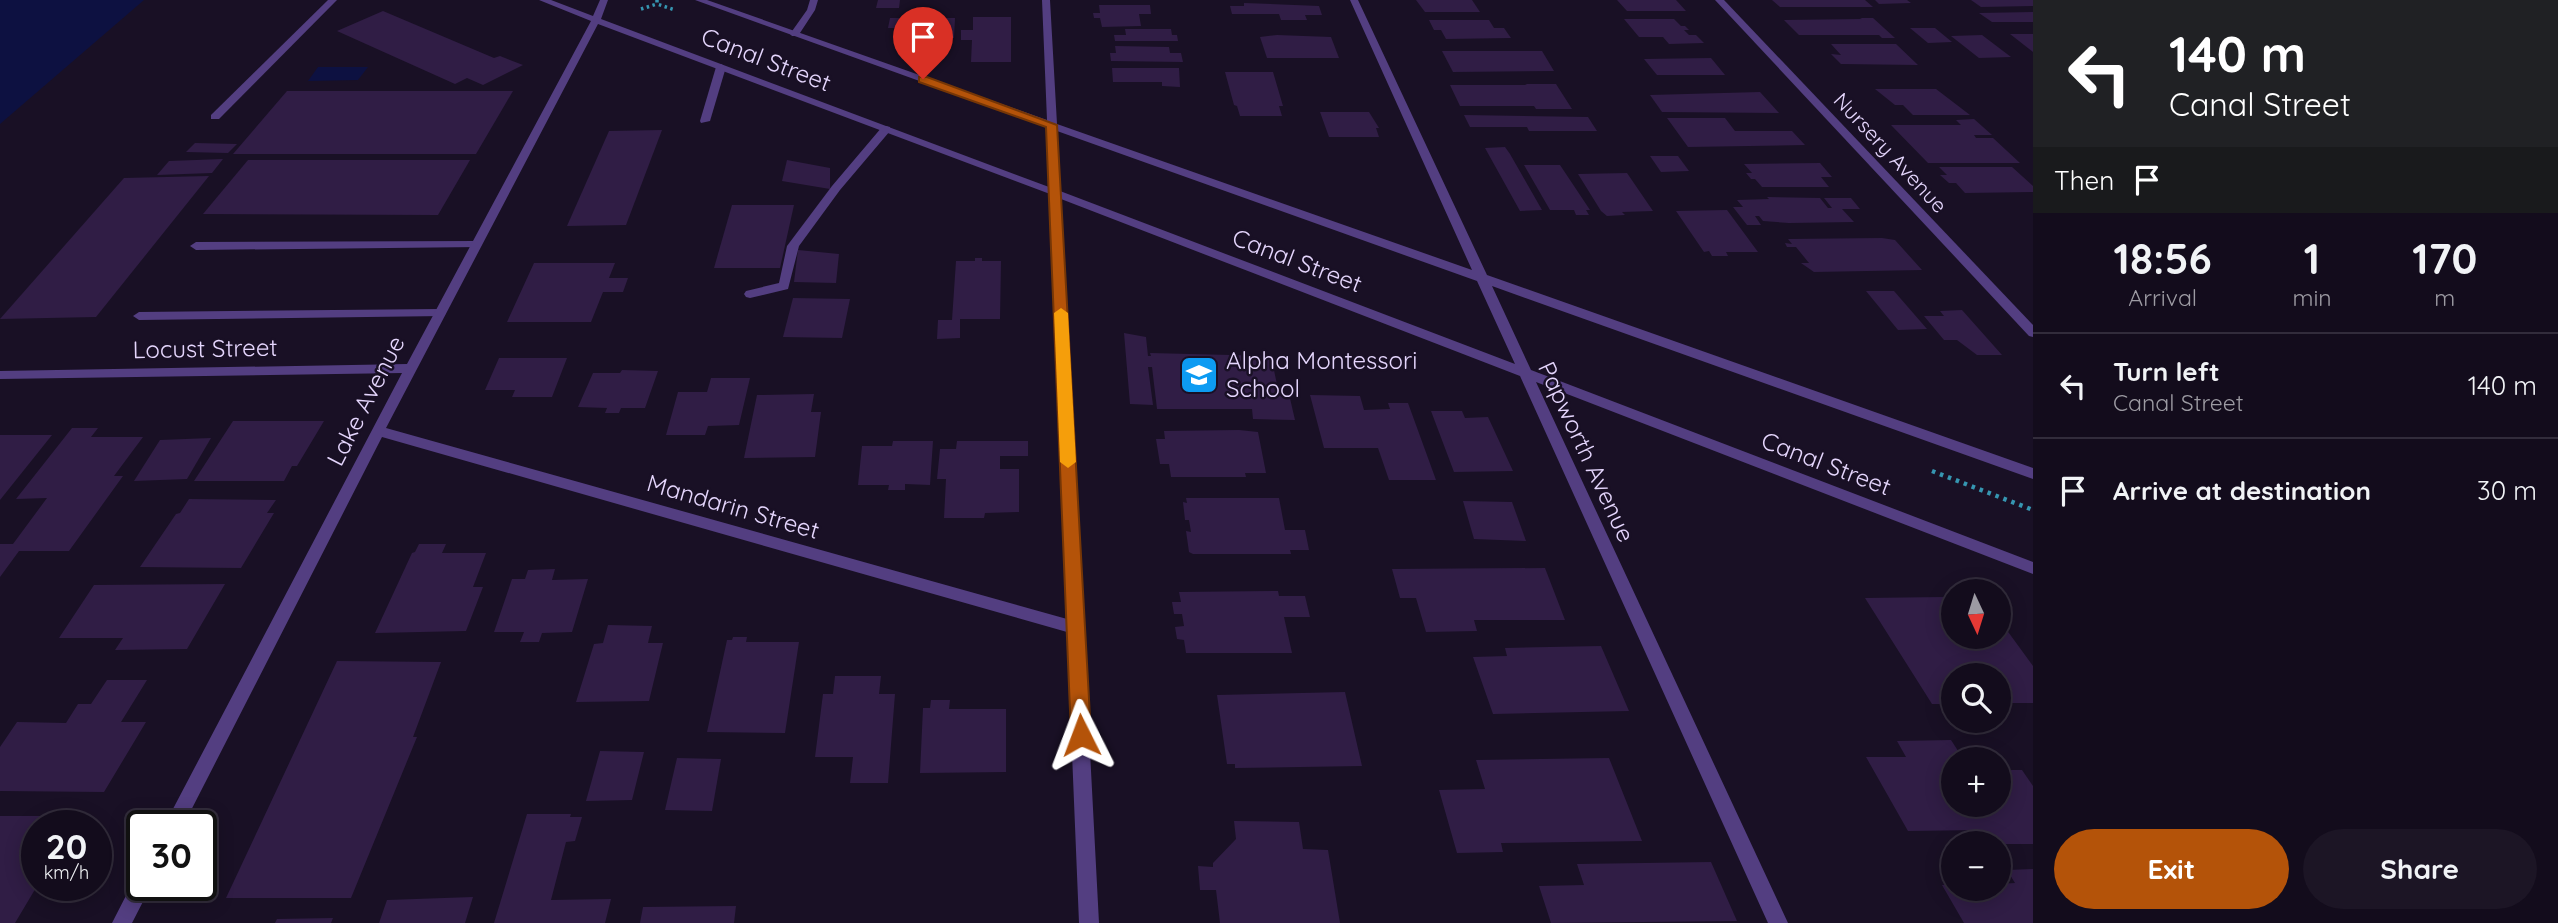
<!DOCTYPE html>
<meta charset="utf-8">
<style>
:root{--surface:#130c1c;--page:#1c1525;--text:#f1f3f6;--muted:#9d9ba3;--line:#322c3b;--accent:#b45309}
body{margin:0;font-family:Quicksand,sans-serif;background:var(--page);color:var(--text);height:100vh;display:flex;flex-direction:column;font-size:26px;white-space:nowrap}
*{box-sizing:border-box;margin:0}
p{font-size:23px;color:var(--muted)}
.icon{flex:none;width:38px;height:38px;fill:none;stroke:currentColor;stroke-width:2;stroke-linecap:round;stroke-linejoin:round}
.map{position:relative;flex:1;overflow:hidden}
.panel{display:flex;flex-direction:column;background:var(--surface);width:525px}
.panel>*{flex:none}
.guide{background:#202124;color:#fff;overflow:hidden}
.needle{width:46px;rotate:176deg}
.fabs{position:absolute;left:1941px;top:579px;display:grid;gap:14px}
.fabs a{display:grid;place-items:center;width:70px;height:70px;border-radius:50%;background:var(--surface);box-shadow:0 4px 18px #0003,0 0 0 2px var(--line);font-size:35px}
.speed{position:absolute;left:21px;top:810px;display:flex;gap:14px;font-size:35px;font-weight:700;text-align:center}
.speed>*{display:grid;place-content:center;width:91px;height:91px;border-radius:50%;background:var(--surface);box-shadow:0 4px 18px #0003,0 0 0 2px var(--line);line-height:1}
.speed small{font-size:18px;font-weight:400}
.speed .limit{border:4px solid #111;border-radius:10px;background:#fff;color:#111}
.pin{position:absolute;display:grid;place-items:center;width:60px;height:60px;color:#fff;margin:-72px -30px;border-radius:50% 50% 50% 0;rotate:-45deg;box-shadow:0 0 7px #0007}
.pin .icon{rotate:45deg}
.me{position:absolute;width:77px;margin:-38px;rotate:357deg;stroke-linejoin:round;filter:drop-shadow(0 0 5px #0008)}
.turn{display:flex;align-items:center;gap:24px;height:147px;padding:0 21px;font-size:32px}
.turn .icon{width:91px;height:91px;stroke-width:2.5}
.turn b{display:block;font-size:49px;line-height:60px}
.then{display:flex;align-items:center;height:66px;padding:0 21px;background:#0003;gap:14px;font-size:26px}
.eta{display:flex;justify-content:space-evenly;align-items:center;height:119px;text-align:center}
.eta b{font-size:42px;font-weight:700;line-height:49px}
.button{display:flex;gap:14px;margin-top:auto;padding:14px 21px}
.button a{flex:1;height:80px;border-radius:42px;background:var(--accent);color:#fff;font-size:28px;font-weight:700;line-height:80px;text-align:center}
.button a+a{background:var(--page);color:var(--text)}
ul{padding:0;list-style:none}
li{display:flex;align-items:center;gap:21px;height:105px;padding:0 21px;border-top:2px solid var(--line)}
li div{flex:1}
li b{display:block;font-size:26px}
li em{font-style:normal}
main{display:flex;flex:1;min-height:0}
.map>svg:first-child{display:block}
.water{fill:#0d1141}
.building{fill:#301d45}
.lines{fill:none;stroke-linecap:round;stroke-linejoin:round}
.path-far1{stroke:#3696b1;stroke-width:3.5;stroke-dasharray:2.5 3.5;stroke-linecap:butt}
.path{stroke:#3696b1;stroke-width:4.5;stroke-dasharray:3.5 5;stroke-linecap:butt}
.lane{fill:#533e81;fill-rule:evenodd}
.street{fill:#533e81;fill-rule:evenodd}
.route{fill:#b45309;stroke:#753606;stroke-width:2}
.slow{fill:#f59e0b}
.labels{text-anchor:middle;stroke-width:5;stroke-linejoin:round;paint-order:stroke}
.far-street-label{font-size:21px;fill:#e5d6fd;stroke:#191025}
.street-label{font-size:24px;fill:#e5d6fd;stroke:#191025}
.poi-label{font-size:24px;fill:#e5d6fd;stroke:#191025;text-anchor:start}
</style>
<main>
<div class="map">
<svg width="2033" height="923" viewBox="0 0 2033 923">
<rect width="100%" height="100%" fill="#191025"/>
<g class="water">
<polygon points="0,0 144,0 0,124"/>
<polygon points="318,67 368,67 358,80 308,81"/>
</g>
<g class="building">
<polygon points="878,0 900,0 899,8 876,8"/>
<polygon points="1416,0 1472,0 1480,12 1425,12"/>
<polygon points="1617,0 1676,0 1686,11 1627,11"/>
<polygon points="1772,0 1865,0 1873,7 1780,7"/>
<polygon points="1875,0 1907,0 1911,3 1879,4"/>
<polygon points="1971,0 2033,0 2033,6 1981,7"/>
<polygon points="1244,3 1319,6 1322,15 1305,15 1307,20 1281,20 1279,14 1232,14 1230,6 1244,6"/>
<polygon points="1099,5 1150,5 1151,14 1139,14 1141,26 1102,27 1100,18 1094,18 1093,13 1100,13"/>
<polygon points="383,11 494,58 500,56 523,65 483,85 467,78 455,84 337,31"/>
<polygon points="2033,12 2033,22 1992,22 1979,13"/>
<polygon points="973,17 1011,17 1011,62 971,62 972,40 961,40 961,30 973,30"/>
<polygon points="890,18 955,18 954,38 916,38 917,31 897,32 897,28 888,28"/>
<polygon points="1860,18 1873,18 1895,38 1882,38 1879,35 1799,35 1784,20 1862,19"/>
<polygon points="1624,19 1674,19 1681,26 1685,26 1689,30 1684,30 1689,35 1696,35 1704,43 1669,44 1663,37 1639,37"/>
<polygon points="1429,20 1489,20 1494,28 1504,28 1511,38 1446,39 1441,30 1434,30"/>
<polygon points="1910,28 1935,28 1952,42 1928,43"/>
<polygon points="1125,29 1171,29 1172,35 1177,35 1178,41 1115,41 1114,35 1126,35"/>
<polygon points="2010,34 2033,34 2033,52"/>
<polygon points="1277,35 1331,37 1339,58 1267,58 1260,37"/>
<polygon points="1982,35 2011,57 1979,58 1951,36"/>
<polygon points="1831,44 1896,44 1918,65 1841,64 1831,54 1841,55"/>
<polygon points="1115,46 1169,47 1170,53 1181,53 1183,62 1111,61 1110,53 1116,53"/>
<polygon points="1442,51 1542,51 1554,71 1453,72"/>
<polygon points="1711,58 1725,75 1657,75 1644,59"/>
<polygon points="1112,68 1179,68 1180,87 1162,86 1162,82 1113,82"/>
<polygon points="1225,72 1273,72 1283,106 1279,106 1282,116 1240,116 1237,106 1234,105"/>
<polygon points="1525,84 1556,84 1572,109 1536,109 1534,106 1460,106 1450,85 1527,85"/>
<polygon points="1875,89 1936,89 1970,115 1913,115 1903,105 1895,105"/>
<polygon points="287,91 513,91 476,154 233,154"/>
<polygon points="1760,92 1779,113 1662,112 1650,95"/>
<polygon points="1320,112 1369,112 1379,128 1376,128 1379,137 1329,137"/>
<polygon points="1464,115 1588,117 1597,131 1529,131 1527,127 1470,127"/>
<polygon points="1667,118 1725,118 1735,131 1792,131 1805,145 1688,147"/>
<polygon points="1974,119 1992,135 1974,135 1976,138 1993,138 2020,163 1928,163 1891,125 1961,125 1956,120"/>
<polygon points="662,130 626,225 567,226 609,131"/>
<polygon points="195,143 237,144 228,153 186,152"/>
<polygon points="1505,147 1510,154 1542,210 1520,211 1485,148"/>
<polygon points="1650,156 1678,156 1689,171 1661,172"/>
<polygon points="223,159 212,173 157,175 169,161"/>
<polygon points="248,160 470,160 438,215 203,214"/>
<polygon points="787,160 830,168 830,189 782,181"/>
<polygon points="1820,163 1832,177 1821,177 1829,187 1762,187 1755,179 1751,179 1746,173 1752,173 1744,164"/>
<polygon points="1524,165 1560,165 1590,210 1586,210 1589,215 1576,215 1574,210 1550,210"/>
<polygon points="1939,167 2012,167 2033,186 2033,192 1965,193 1956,183 1949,183 1940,175 1947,175"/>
<polygon points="1627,173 1653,211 1622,212 1625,215 1607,216 1601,211 1578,174"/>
<polygon points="209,176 96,317 0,319 124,178"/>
<polygon points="1767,197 1820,198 1828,208 1832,208 1824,198 1851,198 1860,209 1842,209 1854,222 1789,223 1763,221 1759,216 1755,216 1761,225 1747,225 1733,207 1743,207 1737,200 1769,199"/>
<polygon points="732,205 794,205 780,268 714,268"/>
<polygon points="1727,210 1758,252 1726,252 1728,256 1712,256 1709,251 1704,252 1676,211"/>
<polygon points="1882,238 1895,240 1922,270 1814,272 1801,263 1809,263 1796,247 1787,247 1785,243 1792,244 1788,239"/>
<polygon points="798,250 839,254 836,283 794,282"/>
<polygon points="975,258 982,258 982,261 1001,261 1000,319 960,319 960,338 937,339 938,320 952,320 956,261 975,261"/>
<polygon points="534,263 615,263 609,278 628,278 623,292 603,292 591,322 507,322"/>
<polygon points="1866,291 1894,291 1927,329 1898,330"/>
<polygon points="793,298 850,299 842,338 783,337"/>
<polygon points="1962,310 2002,355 1977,355 1957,340 1944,340 1924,316 1944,316 1940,311"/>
<polygon points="1124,333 1146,337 1148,356 1151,356 1150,353 1271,356 1279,394 1289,394 1295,420 1253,419 1252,409 1157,409 1152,367 1148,367 1153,405 1130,404"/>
<polygon points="499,358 567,358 552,397 512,397 515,390 485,390"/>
<polygon points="622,370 658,371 645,408 621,408 619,413 605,413 607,408 578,407 593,373 620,373"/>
<polygon points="711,378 750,378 739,425 708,426 705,435 666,435 678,392 707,392"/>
<polygon points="814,394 811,412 821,412 815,457 744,458 757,395"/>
<polygon points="1310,395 1360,396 1364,410 1390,409 1388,403 1408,403 1436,480 1389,480 1378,448 1324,448"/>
<polygon points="1431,411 1462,411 1465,418 1488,417 1513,471 1454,472"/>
<polygon points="233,421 324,421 297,466 292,466 284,481 194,481"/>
<polygon points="72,428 98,428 91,437 143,437 114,476 123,476 69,551 19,551 0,577 0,544 13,544 47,498 16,499"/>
<polygon points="1239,430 1258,432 1266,473 1245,473 1246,477 1171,477 1169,464 1160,464 1156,439 1165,439 1164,431"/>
<polygon points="0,435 52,435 0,500"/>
<polygon points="211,438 187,479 134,481 160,440"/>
<polygon points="893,441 933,441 930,485 905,484 905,490 888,490 889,485 858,485 862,446 892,446"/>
<polygon points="957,441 1028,441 1028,456 1000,456 1000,469 1019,469 1019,512 985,513 984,518 944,518 946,479 937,479 940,449 956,449"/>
<polygon points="1186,498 1279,498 1285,530 1305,530 1309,550 1290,550 1291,554 1193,554 1189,552 1186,531 1191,532 1189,520 1185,520 1183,502 1187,503"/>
<polygon points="189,499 276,500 267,513 274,513 241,568 140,567 176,514 180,513"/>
<polygon points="1463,501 1512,502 1526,541 1474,539"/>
<polygon points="419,544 446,544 442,553 486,553 473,587 483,587 466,631 375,633 412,553 415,552"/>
<polygon points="1545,568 1565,620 1474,620 1477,631 1426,632 1416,598 1400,598 1392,569"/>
<polygon points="555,569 552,580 588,579 572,632 542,633 539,642 520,642 524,632 494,632 512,579 525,579 528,570"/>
<polygon points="225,584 187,649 115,650 123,638 59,638 94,585"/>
<polygon points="1278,591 1279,596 1305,596 1310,617 1284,617 1292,653 1186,653 1184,640 1177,639 1175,627 1184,626 1182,614 1174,614 1172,602 1181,602 1179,592"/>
<polygon points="1944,597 1953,610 1953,637 1998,637 1998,618 2033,666 2033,703 1998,703 1998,676 1953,676 1953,704 1932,704 1865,598"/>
<polygon points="608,625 652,626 648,643 663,643 649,701 576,702 594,644 603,643"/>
<polygon points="733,637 747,637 746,642 799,642 785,733 707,732 727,640 732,640"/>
<polygon points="1601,646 1629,711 1493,714 1473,657 1507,656 1505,648"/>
<polygon points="337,661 441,662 413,737 417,737 351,898 226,898"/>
<polygon points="835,676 881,676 879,694 895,694 888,783 850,783 853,757 815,757 823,694 833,694"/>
<polygon points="107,680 147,680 121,722 146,722 104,792 0,791 0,747 17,722 66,723 78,704 91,704"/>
<polygon points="1345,692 1362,766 1235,768 1235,764 1227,764 1217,695"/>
<polygon points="931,700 950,700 949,709 1006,709 1006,772 920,773 923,708 930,708"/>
<polygon points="1951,740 1964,760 1953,760 1953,805 1998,805 1998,770 2022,770 2033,786 2033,844 1989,844 1980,830 1908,831 1866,757 1906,757 1897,741"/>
<polygon points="600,751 644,752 632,800 586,801"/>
<polygon points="677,758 721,759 712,811 665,810"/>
<polygon points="1609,758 1642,841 1501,843 1503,852 1457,853 1439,790 1485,789 1476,760"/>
<polygon points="527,814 571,814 570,817 582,817 575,841 566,842 551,900 611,899 605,923 494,923"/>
<polygon points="0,816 78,816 72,826 37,826 37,886 15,923 0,923"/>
<polygon points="1234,821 1299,822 1303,849 1328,850 1340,923 1220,923 1216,890 1200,890 1198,866 1213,867 1213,863 1236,839"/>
<polygon points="1711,862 1737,921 1551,923 1539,886 1584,885 1577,864"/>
<polygon points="2033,869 2033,923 1964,923 1942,885 1953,884 1953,889 1998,889 1998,884 2015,883 2007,870"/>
<polygon points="473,897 465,923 379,923 387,900"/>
<polygon points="736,906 734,923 640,923 643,907"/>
<polygon points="333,918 331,923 275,923 277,919"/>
</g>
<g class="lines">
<g class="path-far1">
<polyline points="657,0 657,4 675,10"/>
<polyline points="641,9 657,4"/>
</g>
<polyline class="path" points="1932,471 2033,510"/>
<g class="lane">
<polygon points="328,0 337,0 219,119 211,119 211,115"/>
<polygon points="810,0 818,0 815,10 798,36 792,36 790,34 807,10"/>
<polygon points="721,64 726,67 710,121 701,123 700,121 716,67"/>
<polygon points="886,126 890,127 890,131 840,190 799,246 788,289 750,298 746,297 744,294 746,291 779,283 787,246 832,186 882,127"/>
<polygon points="476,241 480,243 480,247 196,250 190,246 196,242"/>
<polygon points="440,309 446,313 444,316 139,320 133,316 139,312"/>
</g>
<g class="street">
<path d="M539,0h12l42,16 7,-16h8l-7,19 448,168 -2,-60 -352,-127h12l340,120 -5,-120h8l7,124 415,146 -122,-270h8l129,275 546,193v11l-541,-193 39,84 502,192v12l-497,-192 252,541h-20l-248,-547 -459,-177 38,724h-20l-12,-291 -685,-195 -199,389h-19l238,-453 -402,6v-8l407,-7 184,-343zM598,24l452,170 17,425 -681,-191zM1057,131l420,150 38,83 -455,-173z"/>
<polygon points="1715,0 1724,0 2033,325 2033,337 2029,336"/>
<polygon points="142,876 142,886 151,886 132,923 112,923 135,878"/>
</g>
</g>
<polygon class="route" points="919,77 927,77 1057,125 1091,735 1088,741 1081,744 1074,741 1071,735 1046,127 919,82"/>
<polygon class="slow" points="1061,308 1068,313 1076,462 1068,468 1060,462 1054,313"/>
<defs>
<symbol id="school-square" viewBox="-11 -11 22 22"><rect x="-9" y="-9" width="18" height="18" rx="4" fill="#0d9bf2" stroke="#191025"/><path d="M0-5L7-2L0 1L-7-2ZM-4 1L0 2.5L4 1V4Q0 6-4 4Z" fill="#fff"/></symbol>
</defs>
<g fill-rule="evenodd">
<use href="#school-square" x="1177" y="353" width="44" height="44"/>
</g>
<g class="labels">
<g class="far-street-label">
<text transform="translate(1890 153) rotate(47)" y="7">Nursery Avenue</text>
</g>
<g class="street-label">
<text transform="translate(766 60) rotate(21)" y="8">Canal Street</text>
<text transform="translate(1297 261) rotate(21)" y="8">Canal Street</text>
<text transform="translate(205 349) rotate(-1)" y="8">Locust Street</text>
<text transform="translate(366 401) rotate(-63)" y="8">Lake Avenue</text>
<text transform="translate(1586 452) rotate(65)" y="8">Papworth Avenue</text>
<text transform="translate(1826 464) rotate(21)" y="8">Canal Street</text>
<text transform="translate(733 507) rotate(16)" y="8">Mandarin Street</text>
</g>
<g class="poi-label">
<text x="1226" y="369">Alpha Montessori<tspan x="1226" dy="28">School</tspan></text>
</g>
</g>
</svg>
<div class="fabs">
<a><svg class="needle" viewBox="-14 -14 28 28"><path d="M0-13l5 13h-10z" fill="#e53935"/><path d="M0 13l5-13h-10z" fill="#9d9ba3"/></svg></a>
<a><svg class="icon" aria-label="search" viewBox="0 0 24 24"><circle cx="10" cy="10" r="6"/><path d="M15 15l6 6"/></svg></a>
<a>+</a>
<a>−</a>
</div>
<div class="speed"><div>20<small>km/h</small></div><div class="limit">30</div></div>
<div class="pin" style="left:923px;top:79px;background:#d93025"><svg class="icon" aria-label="arrive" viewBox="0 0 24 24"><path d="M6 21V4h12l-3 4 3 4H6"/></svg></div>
<svg class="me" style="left:1081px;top:735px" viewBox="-20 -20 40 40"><path d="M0-17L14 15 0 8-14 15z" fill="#b45309" stroke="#fff" stroke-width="4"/></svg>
</div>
<section class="panel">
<div class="guide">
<div class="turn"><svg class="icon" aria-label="left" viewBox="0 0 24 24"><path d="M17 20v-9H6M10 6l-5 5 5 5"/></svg><div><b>140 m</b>Canal Street</div></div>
<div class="then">Then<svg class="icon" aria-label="arrive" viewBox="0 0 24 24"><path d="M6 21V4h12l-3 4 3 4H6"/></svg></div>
</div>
<div class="eta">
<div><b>18:56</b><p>Arrival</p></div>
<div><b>1</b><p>min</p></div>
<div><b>170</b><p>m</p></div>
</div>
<ul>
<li><svg class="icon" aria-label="left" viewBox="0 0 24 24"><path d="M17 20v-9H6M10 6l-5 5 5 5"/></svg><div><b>Turn left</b><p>Canal Street</p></div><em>140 m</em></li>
<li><svg class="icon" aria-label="arrive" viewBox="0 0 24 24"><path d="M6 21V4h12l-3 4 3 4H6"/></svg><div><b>Arrive at destination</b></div><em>30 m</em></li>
</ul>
<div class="button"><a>Exit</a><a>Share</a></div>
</section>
</main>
